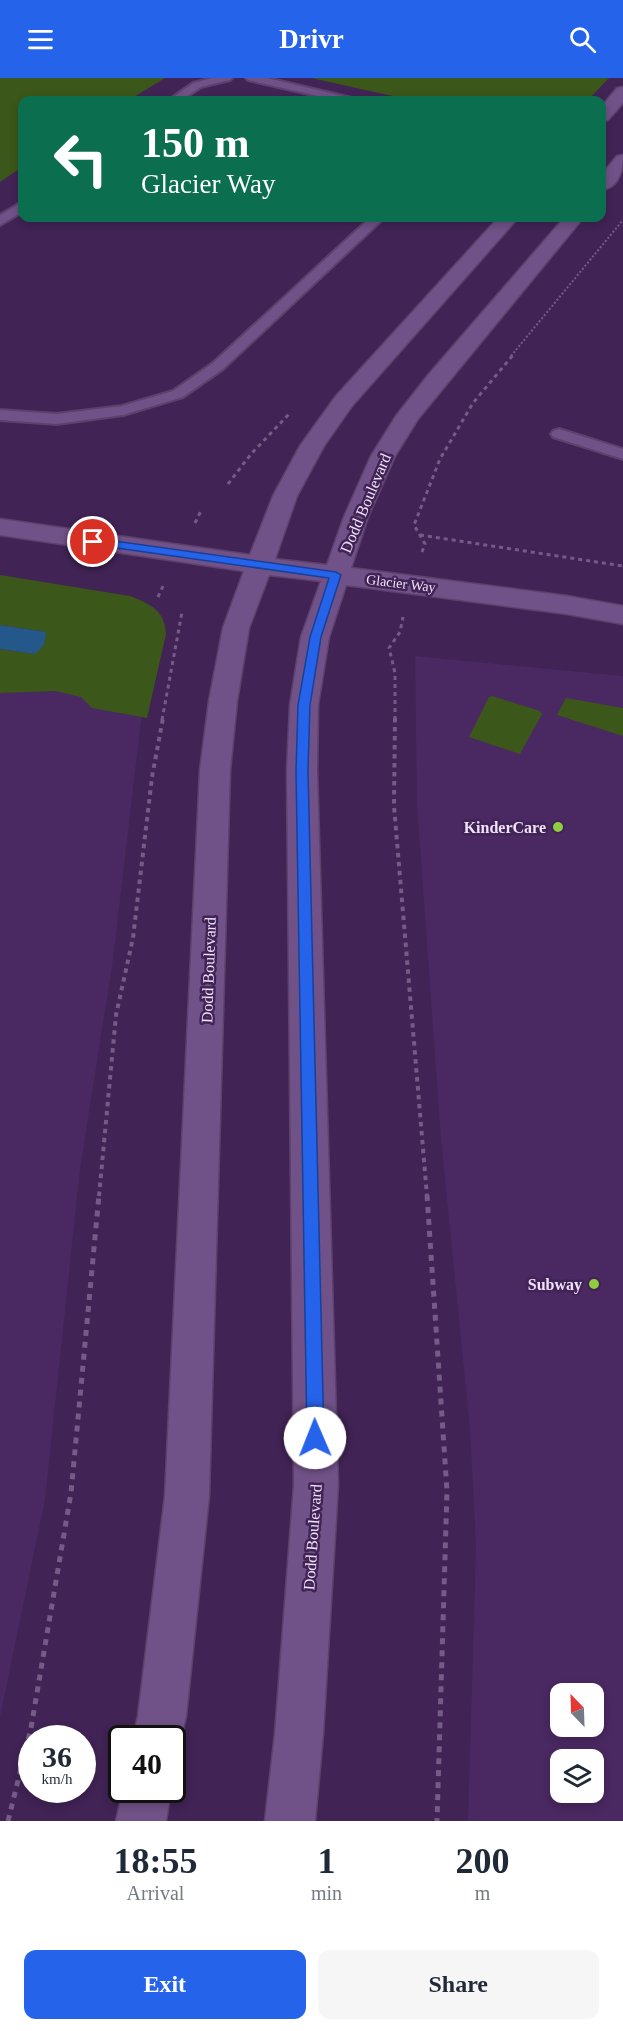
<!DOCTYPE html>
<style>
:root{--surface:#fff;--page:#f6f6f7;--text:#1f2937;--muted:#747a83;--accent:#2563eb}
body{margin:0;font-family:Georgia,serif;background:var(--page);color:var(--text);height:100vh;display:flex;flex-direction:column;font-size:22px;white-space:nowrap}
*{box-sizing:border-box;margin:0}
p{font-size:20px;color:var(--muted)}
.icon{flex:none;width:33px;height:33px;fill:none;stroke:currentColor;stroke-width:2;stroke-linecap:round;stroke-linejoin:round}
.map{position:relative;height:1743px;overflow:hidden}
.sheet{display:flex;flex-direction:column;background:var(--surface);flex:1}
.sheet>*{flex:none}
.banner{position:absolute;left:18px;top:18px;width:588px;height:126px;border-radius:12px;box-shadow:0 3px 9px #0003;background:#0b6e4f;color:#fff;overflow:hidden}
.needle{width:39px;rotate:337deg}
.controls{position:absolute;left:550px;top:1605px;display:grid;gap:12px}
.controls a{display:grid;place-items:center;width:54px;height:54px;border-radius:12px;background:var(--surface);box-shadow:0 3px 9px #0003;font-size:30px}
.speed{position:absolute;left:18px;top:1647px;display:flex;gap:12px;font-size:30px;font-weight:700;text-align:center}
.speed>*{display:grid;place-content:center;width:78px;height:78px;border-radius:50%;background:var(--surface);box-shadow:0 3px 9px #0003;line-height:1}
.speed small{font-size:15px;font-weight:400}
.speed .limit{border:3px solid #111;border-radius:9px;background:#fff;color:#111}
.pin{position:absolute;display:grid;place-items:center;width:51px;height:51px;color:#fff;margin:-26px;border:3px solid #fff;border-radius:50%;box-shadow:0 2px 6px #0007}
.me{position:absolute;width:66px;margin:-33px;rotate:359deg;stroke-linejoin:round;filter:drop-shadow(0 0 4px #0008)}
.turn{display:flex;align-items:center;gap:21px;height:126px;padding:0 24px;font-size:27px}
.turn .icon{width:78px;height:78px;stroke-width:2.5}
.turn b{display:block;font-size:42px;line-height:51px}
.eta{display:flex;justify-content:space-evenly;align-items:center;height:102px;text-align:center}
.eta b{font-size:36px;font-weight:800;line-height:42px}
.primary-button{display:flex;gap:12px;margin-top:auto;padding:12px 24px}
.primary-button a{flex:1;height:69px;border-radius:12px;background:var(--accent);color:#fff;font-size:24px;font-weight:800;line-height:69px;text-align:center}
.primary-button a+a{background:var(--page);color:var(--text)}
header{display:flex;justify-content:space-between;align-items:center;height:78px;padding:0 24px;background:var(--accent);color:#fff;font-size:27px;font-weight:800}
.map>svg:first-child{display:block}
.built{fill:#4a2861;fill-rule:evenodd}
.green{fill:#3c571a}
.water{fill:#24588a}
.lines{fill:none;stroke-linecap:round;stroke-linejoin:round}
.service-casing{stroke:#5c416b;stroke-width:4}
.tertiary-casing{stroke:#5c416b;stroke-width:3}
.path-far3{stroke:#755c87;stroke-width:2;stroke-dasharray:2 2;stroke-linecap:butt}
.path-far2{stroke:#755c87;stroke-width:3;stroke-dasharray:4 4;stroke-linecap:butt}
.path-far1{stroke:#755c87;stroke-width:4;stroke-dasharray:4.5 4.5;stroke-linecap:butt}
.path{stroke:#755c87;stroke-width:5;stroke-dasharray:6 6;stroke-linecap:butt}
.service{fill:#715288;fill-rule:evenodd}
.tertiary{fill:#715288;fill-rule:evenodd}
.route{fill:#2563eb;stroke:#184099;stroke-width:1.5}
.poi-dot{fill:#90cd40;stroke:#412355;stroke-width:2}
.labels{text-anchor:middle;stroke-width:5;stroke-linejoin:round;paint-order:stroke}
.far-street-label{font-size:14px;fill:#efe2fb;stroke:#412355}
.street-label{font-size:16px;fill:#efe2fb;stroke:#412355}
.poi-label{font-size:16px;font-weight:bold;fill:#efe2fb;stroke:#412355;text-anchor:end}
</style>
<header><svg class="icon" aria-label="menu" viewBox="0 0 24 24"><path d="M4 6h16M4 12h16M4 18h16"/></svg>Drivr<svg class="icon" aria-label="search" viewBox="0 0 24 24"><circle cx="10" cy="10" r="6"/><path d="M15 15l6 6"/></svg></header>
<div class="map">
<svg width="623" height="1743" viewBox="0 0 623 1743">
<rect width="100%" height="100%" fill="#412355"/>
<g class="built">
<polygon points="0,497 159,551 141,643 113,882 80,1091 45,1422 0,1639"/>
<path d="M415,578l208,20v1145h-155l8,-276 -6,-115 -29,-291 -24,-334zM561,1616h33v32h-33zM561,1682h33v32h-33z"/>
</g>
<g class="green">
<polygon points="0,0 165,0 129,22 22,22 22,89 0,104"/>
<polygon points="311,0 609,0 588,22 411,22"/>
<path d="M0,497l130,21c21,8 35,15 36,38l-19,84 -55,-10 -11,-11 -26,-6 -55,2v-44l35,5 11,-22 -46,-7z"/>
<polygon points="492,618 540,633 542,636 520,676 469,659 489,619"/>
<polygon points="566,620 623,630 623,658 557,637"/>
</g>
<polygon class="water" points="0,547 46,554 44,567 35,576 0,571"/>
<g class="lines">
<defs>
<g id="service">
<polygon points="212,0 232,0 230,2 201,9 182,22 169,22 193,5"/>
<polygon points="246,0 267,0 352,20 354,22 335,22 248,2"/>
<polygon points="22,124 22,134 0,147 0,137"/>
<polygon points="370,140 384,140 223,291 183,319 123,337 57,346 0,342 0,332 57,336 122,328 173,313 213,285"/>
<polygon points="559,351 623,371 623,381 553,359 551,356 553,353"/>
</g>
<g id="tertiary">
<polygon points="623,9 623,25 608,42 602,43 602,28 617,10"/>
<path d="M623,77c0,15 -4,32 -21,35v-16l15,-18z"/>
<polygon points="498,140 518,140 352,328 324,368 297,418 275,481 327,487 344,439 371,378 396,338 429,296 564,140 583,140 418,341 395,378 368,439 351,490 567,518 623,528 623,546 567,536 346,507 329,559 318,627 317,693 338,1407 323,1656 315,1743 265,1743 275,1656 294,1407 287,693 290,627 301,559 321,503 269,497 249,550 237,623 230,692 209,1418 186,1638 181,1660 172,1677 172,1660 133,1660 138,1638 165,1418 200,692 209,623 223,550 244,493 0,457 0,441 250,477 273,418 300,368 336,318"/>
<polygon points="123,1712 171,1712 166,1743 116,1743"/>
</g>
</defs>
<use href="#service" class="service-casing"/>
<use href="#tertiary" class="tertiary-casing"/>
<polyline class="path-far3" points="511,278 623,142"/>
<g class="path-far2">
<polyline points="228,406 251,376 291,334"/>
<polyline points="195,445 201,433"/>
<polyline points="420,457 623,488"/>
<polyline points="422,474 425,466 414,447 440,381 473,325 513,277"/>
<polyline points="158,519 164,506"/>
<polyline points="162,642 182,534"/>
<polyline points="395,642 395,595 389,570 400,554 403,539"/>
</g>
<g class="path-far1">
<polyline points="395,640 394,728 427,1118"/>
<polyline points="99,1118 116,937 133,860 152,699 163,640"/>
</g>
<g class="path">
<polyline points="427,1117 447,1413 437,1743"/>
<polyline points="8,1743 31,1650 71,1415 99,1117"/>
</g>
<use href="#service" class="service"/>
<use href="#tertiary" class="tertiary"/>
</g>
<polygon class="route" points="93,460 336,494 341,497 321,559 310,627 308,693 324,1360 321,1366 315,1368 309,1366 307,1360 296,693 298,627 310,559 329,500 89,466 89,461"/>
<g class="poi-dot">
<circle cx="558" cy="749" r="6"/>
<circle cx="594" cy="1206" r="6"/>
</g>
<g class="labels">
<g class="far-street-label">
<text transform="translate(401 505) rotate(7)" y="5">Glacier Way</text>
</g>
<g class="street-label">
<text transform="translate(365 425) rotate(-67)" y="6">Dodd Boulevard</text>
<text transform="translate(208 892) rotate(-88)" y="6">Dodd Boulevard</text>
<text transform="translate(312 1459) rotate(-86)" y="6">Dodd Boulevard</text>
</g>
<g class="poi-label">
<text x="546" y="755">KinderCare</text>
<text x="582" y="1212">Subway</text>
</g>
</g>
</svg>
<div class="controls">
<a><svg class="needle" viewBox="-14 -14 28 28"><path d="M0-13l5 13h-10z" fill="#e53935"/><path d="M0 13l5-13h-10z" fill="#747a83"/></svg></a>
<a><svg class="icon" aria-label="layers" viewBox="0 0 24 24"><path d="M12 4l9 5-9 5-9-5zM3 14l9 5 9-5"/></svg></a>
</div>
<div class="speed"><div>36<small>km/h</small></div><div class="limit">40</div></div>
<div class="pin" style="left:93px;top:464px;background:#d93025"><svg class="icon" aria-label="arrive" viewBox="0 0 24 24"><path d="M6 21V4h12l-3 4 3 4H6"/></svg></div>
<svg class="me" style="left:315px;top:1360px" viewBox="-20 -20 40 40"><circle r="19" fill="#fff"/><path d="M0-13L10 11 0 6-10 11z" fill="#2563eb"/></svg>
<div class="banner">
<div class="turn"><svg class="icon" aria-label="left" viewBox="0 0 24 24"><path d="M17 20v-9H6M10 6l-5 5 5 5"/></svg><div><b>150 m</b>Glacier Way</div></div>
</div>
</div>
<section class="sheet">
<div class="eta">
<div><b>18:55</b><p>Arrival</p></div>
<div><b>1</b><p>min</p></div>
<div><b>200</b><p>m</p></div>
</div>
<div class="primary-button"><a>Exit</a><a>Share</a></div>
</section>
